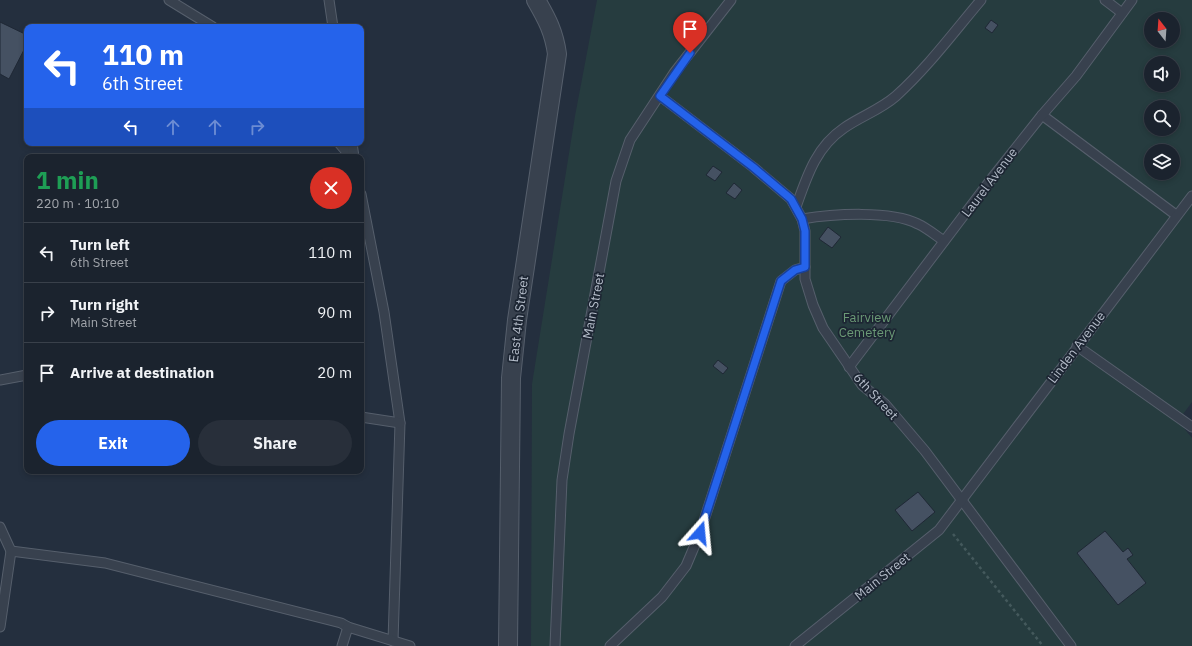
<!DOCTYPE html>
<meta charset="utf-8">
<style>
:root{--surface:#1b232e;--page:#282f3a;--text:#f1f3f6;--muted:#a0a4aa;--line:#39404a;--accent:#2563eb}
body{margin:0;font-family:"IBM Plex Sans",sans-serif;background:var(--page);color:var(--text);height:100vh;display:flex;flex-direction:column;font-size:15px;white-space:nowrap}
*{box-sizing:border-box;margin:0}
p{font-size:13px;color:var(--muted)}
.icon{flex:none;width:22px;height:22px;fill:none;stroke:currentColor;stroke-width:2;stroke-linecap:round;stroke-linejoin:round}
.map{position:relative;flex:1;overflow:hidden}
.side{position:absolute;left:24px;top:154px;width:340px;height:320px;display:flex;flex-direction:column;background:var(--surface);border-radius:8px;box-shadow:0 2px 6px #0003,0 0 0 1px var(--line)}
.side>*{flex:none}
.hud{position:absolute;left:24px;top:24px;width:340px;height:122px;border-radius:8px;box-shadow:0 2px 6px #0003,0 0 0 1px var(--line);background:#2563eb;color:#fff;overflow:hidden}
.needle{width:26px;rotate:343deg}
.controls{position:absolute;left:1144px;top:12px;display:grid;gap:8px}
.controls a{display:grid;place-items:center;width:36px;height:36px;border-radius:50%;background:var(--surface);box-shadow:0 2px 6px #0003,0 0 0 1px var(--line);font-size:20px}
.pin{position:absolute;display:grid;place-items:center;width:34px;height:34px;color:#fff;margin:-41px -17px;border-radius:50% 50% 50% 0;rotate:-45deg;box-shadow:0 0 4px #0007}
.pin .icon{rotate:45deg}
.me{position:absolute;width:44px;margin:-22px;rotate:18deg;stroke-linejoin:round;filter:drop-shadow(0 0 3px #0008)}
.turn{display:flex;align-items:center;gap:14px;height:84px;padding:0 12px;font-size:18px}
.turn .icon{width:52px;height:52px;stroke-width:2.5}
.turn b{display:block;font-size:28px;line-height:34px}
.lanes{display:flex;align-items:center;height:38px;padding:0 12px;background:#0003;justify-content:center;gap:20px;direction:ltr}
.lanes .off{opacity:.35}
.round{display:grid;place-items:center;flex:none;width:42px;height:42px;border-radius:21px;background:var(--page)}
.summary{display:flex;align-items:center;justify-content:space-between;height:68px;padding:0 12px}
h1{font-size:24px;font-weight:800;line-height:30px;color:#1e9e55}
.cta{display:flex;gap:8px;margin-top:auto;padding:8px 12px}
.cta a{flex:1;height:46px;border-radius:24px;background:var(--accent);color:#fff;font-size:16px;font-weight:800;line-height:46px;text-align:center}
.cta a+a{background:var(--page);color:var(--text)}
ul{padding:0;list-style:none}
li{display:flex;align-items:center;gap:12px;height:60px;padding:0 12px;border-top:1px solid var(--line)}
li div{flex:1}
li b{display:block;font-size:15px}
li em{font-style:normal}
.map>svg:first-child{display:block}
.green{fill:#263c3f;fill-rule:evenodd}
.building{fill:#455162;stroke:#1f2835}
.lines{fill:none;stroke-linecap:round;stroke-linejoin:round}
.lane-casing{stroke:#565f6c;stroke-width:11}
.street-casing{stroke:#565f6c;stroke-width:20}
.path{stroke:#44595c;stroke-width:2.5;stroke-dasharray:3 3;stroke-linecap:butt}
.lane{stroke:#38414e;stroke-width:9}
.street{stroke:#38414e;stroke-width:18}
.route-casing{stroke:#184099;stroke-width:10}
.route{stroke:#2563eb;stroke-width:7}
.labels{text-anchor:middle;stroke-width:3.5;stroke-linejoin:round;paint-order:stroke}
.street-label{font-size:13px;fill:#b4bcc9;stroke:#1d2633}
.park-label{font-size:13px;fill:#6b9a76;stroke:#1d2633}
</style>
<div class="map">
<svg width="1192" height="646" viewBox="0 0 1192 646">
<rect width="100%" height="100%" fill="#242f3e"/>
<path class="green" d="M597,0h595v402l-14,19 14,17v208h-661l1,-262 43,-268zM1151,19h22v22h-22zM1151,63h22v22h-22zM1151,107h22v22h-22zM1151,151h22v22h-22z"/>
<g class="building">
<polygon points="991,20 998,25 992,33 985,28"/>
<polygon points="0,22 27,35 27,44 9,79 0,74"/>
<polygon points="713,166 722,172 715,181 706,175"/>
<polygon points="734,183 742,190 735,199 726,193"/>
<polygon points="828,227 841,237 832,248 819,239"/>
<polygon points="718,360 728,368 723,374 713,366"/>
<polygon points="918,492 935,512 912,531 895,510"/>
<polygon points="1105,531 1123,552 1128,548 1133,555 1127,559 1146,583 1118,605 1077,553"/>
</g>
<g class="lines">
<defs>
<g id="lane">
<polyline points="169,0 213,27"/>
<polyline points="329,0 333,27"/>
<polyline points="1105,0 1122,13"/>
<polyline points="660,96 753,167 791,199 802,219 805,231 805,279 813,305 823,328 862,385 885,404 925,451 1071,646"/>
<polyline points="1042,115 1176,215"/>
<polyline points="339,143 351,157"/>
<polyline points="352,143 354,157"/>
<polyline points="361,194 384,312 400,423 393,641"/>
<path d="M796,207c11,-31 20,-60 48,-79 17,-12 36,-18 52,-32 32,-29 57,-63 85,-96"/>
<path d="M802,219c30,-5 89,-9 116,5 9,4 17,11 26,17"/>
<polyline points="1077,346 1192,427"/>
<polyline points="849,367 992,178 1042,115 1076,76 1132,0"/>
<polyline points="0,380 27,375"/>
<polyline points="361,417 400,423"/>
<polyline points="0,527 11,551"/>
<polyline points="0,627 11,551 105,563 341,623 348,627"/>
<polyline points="342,646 348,627 410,646"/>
<polyline points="555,646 562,480 569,434 616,181 630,140 674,73 731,0"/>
<polyline points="610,646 662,597 686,566 700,533 781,281 795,270 805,267"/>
<polyline points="795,646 939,530 1192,196"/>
</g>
<path id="street" d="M508,646l3,-268 6,-58 40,-266c-3,-22 -10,-35 -21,-54"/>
</defs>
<use href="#lane" class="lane-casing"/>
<use href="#street" class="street-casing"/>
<polyline class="path" points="953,534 1043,646"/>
<use href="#lane" class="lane"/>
<use href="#street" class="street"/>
</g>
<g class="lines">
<defs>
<polyline id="route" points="690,53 660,96 753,167 791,199 802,219 805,231 805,267 795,270 781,281 700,533"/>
</defs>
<use href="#route" class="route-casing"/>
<use href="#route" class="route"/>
</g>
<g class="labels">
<g class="street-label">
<text transform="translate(989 182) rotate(-53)" y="5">Laurel Avenue</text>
<text transform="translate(593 306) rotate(-79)" y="5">Main Street</text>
<text transform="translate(518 319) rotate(-83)" y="5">East 4th Street</text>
<text transform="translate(1076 347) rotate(-53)" y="5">Linden Avenue</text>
<text transform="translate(876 396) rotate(47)" y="5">6th Street</text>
<text transform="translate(882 576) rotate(-39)" y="5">Main Street</text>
</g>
<g class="park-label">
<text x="867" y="322">Fairview<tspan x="867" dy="15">Cemetery</tspan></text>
</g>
</g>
</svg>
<div class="controls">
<a><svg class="needle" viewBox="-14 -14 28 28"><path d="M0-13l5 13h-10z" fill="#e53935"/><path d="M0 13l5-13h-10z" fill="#a0a4aa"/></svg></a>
<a><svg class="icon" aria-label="sound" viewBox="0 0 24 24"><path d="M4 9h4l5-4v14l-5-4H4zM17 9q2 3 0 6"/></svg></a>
<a><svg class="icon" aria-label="search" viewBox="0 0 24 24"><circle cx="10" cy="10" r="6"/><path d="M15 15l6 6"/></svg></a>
<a><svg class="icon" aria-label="layers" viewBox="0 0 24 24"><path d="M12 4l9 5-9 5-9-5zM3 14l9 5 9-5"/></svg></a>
</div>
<div class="pin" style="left:690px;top:53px;background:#d93025"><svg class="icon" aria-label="arrive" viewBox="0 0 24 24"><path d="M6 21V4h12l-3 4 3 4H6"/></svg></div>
<svg class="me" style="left:700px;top:533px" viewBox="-20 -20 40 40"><path d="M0-17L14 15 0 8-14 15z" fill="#2563eb" stroke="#fff" stroke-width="4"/></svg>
<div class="hud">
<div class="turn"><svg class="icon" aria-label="left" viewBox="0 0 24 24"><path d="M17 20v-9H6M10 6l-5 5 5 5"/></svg><div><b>110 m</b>6th Street</div></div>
<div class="lanes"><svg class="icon" aria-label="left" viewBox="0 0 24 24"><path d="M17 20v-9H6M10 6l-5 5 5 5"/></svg><svg class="icon off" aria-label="ahead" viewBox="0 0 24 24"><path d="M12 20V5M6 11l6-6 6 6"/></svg><svg class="icon off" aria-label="ahead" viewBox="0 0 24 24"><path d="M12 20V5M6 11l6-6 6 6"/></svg><svg class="icon off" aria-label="right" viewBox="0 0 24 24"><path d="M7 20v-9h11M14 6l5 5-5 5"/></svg></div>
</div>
<section class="side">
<div class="summary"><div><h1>1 min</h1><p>220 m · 10:10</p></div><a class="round" style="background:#d93025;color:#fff"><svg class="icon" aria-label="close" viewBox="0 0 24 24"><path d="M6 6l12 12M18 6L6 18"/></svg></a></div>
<ul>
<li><svg class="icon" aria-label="left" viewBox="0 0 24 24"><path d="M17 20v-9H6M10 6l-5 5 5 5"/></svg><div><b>Turn left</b><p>6th Street</p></div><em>110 m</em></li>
<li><svg class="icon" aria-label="right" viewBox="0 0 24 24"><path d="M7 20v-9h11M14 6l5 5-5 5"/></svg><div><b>Turn right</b><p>Main Street</p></div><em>90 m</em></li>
<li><svg class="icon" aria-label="arrive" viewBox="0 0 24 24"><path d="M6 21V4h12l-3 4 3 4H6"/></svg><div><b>Arrive at destination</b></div><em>20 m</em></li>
</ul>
<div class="cta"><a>Exit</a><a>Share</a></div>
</section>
</div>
